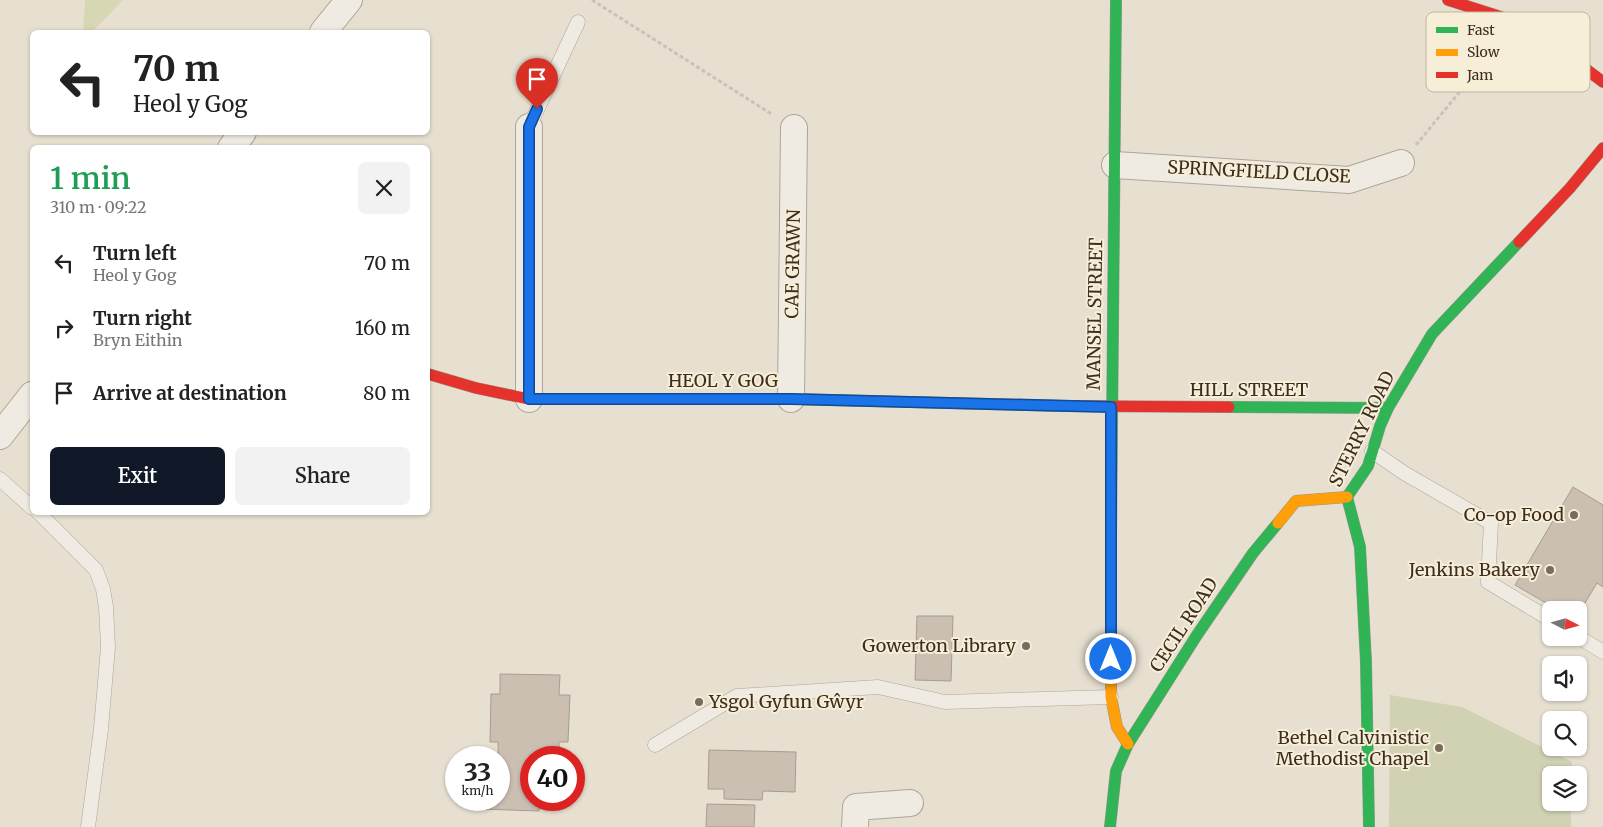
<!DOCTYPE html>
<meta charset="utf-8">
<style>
:root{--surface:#fff;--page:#f2f2f2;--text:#222;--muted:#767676;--accent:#111827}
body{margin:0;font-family:Merriweather,serif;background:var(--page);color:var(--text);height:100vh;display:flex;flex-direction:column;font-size:19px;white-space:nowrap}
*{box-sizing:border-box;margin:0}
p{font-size:16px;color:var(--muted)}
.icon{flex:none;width:28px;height:28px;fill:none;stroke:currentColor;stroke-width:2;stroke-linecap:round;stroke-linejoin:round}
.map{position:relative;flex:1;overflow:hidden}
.side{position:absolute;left:30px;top:145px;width:400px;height:370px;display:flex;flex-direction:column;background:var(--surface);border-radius:8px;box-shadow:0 1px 4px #0004}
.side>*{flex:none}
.guide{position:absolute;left:30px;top:30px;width:400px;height:105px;border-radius:8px;box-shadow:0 1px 4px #0004;background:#fff;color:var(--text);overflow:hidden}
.needle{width:32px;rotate:96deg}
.buttons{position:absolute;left:1542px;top:601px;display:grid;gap:10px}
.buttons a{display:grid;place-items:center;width:45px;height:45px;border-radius:8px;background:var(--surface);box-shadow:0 1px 4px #0004;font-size:25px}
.speed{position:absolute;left:445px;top:746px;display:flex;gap:10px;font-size:25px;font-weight:700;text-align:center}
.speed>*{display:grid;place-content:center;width:65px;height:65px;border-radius:50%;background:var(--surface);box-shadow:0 1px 4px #0004;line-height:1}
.speed small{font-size:12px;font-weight:400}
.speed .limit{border:8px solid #d22;background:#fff;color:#111}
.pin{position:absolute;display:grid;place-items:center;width:42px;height:42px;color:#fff;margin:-51px -21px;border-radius:50% 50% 50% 0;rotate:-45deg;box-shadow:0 0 5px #0007}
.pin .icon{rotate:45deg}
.me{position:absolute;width:55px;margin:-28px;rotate:0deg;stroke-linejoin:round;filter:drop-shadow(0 0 4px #0008)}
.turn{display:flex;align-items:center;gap:18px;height:105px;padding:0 20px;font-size:22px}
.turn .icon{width:65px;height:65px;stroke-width:2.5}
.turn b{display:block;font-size:35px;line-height:42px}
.round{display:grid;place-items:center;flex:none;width:52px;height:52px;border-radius:8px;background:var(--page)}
.overview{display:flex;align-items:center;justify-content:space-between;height:85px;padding:0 20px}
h1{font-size:30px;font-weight:600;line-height:38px;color:#1e9e55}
.cta{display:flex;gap:10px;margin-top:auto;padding:10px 20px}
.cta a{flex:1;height:58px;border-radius:8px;background:var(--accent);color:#fff;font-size:20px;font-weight:600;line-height:58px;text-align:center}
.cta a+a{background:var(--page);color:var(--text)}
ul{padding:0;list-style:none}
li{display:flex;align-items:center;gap:15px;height:65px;padding:0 20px}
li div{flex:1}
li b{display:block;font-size:19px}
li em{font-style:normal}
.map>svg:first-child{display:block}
.green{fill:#d6d7b3}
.cemetery{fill:#d1d1b3}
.building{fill:#cbbfb2;stroke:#a89c90}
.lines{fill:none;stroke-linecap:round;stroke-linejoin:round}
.lane-casing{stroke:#ada599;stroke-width:15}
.street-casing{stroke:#ada599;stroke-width:28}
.fast-casing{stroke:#9c958a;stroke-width:12}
.slow-casing{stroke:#9c958a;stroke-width:12}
.jam-casing{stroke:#9c958a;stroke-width:12}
.path{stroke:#c8c2b9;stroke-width:3;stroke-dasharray:4 2.5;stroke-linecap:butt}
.lane{stroke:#efebe3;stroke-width:14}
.street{stroke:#efebe3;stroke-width:26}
.fast{stroke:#30b455;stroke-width:11}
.slow{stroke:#ff9f0a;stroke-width:11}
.jam{stroke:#e5322d;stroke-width:11}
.route-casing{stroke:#114b97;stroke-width:12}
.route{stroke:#1a73e8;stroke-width:9}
.poi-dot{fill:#786c5e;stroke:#f7eed8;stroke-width:2}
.labels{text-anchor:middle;stroke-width:4;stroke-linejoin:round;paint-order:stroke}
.street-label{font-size:18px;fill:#3d2e20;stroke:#f7eed8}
.poi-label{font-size:18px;fill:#3d2e20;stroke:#f7eed8;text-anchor:end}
.key{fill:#f7eed8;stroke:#bfb4a1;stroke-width:1}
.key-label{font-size:14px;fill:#3d2e20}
</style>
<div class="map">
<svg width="1603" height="827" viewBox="0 0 1603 827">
<rect width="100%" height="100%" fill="#e7e0d1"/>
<polygon class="green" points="85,0 123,0 92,32 83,32"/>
<polygon class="cemetery" points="1390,695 1462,707 1572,762 1571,775 1551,775 1551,802 1571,803 1571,827 1389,827"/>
<g class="building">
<polygon points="1573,487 1603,505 1603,587 1597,583 1579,613 1579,610 1558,610 1515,585"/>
<polygon points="917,616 953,616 951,681 915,680"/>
<polygon points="500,674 560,675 559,695 570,695 568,742 559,742 559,758 531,758 531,800 540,800 539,811 481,809 481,800 499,800 498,742 490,742 491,694 500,694"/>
<polygon points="709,750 796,752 795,792 763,791 762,800 724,799 724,789 708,789"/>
<polygon points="707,804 755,805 754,827 706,827"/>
</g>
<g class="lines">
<defs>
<g id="lane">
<polyline points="529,127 578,22"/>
<polyline points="1372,451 1404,473 1491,523 1488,582 1551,620"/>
<polyline points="0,479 32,508"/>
<polyline points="38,512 96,570 103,589 106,607 108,647 101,729 88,827"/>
<polyline points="1579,637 1603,652"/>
<polyline points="655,745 737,696 878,687 945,702 1111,697"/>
</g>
<g id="street">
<polyline points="323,32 349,0"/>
<polyline points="231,148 243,132"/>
<polyline points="1115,165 1349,180 1401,163"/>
<polyline points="529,399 529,127"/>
<polyline points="791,399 794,128"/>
<polyline points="0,436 32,395"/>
<polyline points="855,827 856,807 910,803"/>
</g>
<g id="fast">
<polyline points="607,399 791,399 1069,406"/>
<polyline points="1229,407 1388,408"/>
<polyline points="1111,537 1116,0"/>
<polyline points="1110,827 1116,771 1128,744 1197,635 1253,553 1278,523"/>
<polyline points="1369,827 1366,662 1360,547 1347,497 1368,466 1380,426 1388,408 1432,334 1519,242"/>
</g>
<g id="slow">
<polyline points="1278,523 1296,501 1347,497"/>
<polyline points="1111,537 1111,697 1117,727 1128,744"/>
</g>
<g id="jam">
<polyline points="1448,0 1517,22 1541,35 1603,82"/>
<polyline points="1519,242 1570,188 1603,148"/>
<polyline points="428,374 476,388 529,399 607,399"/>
<polyline points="1069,406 1229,407"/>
</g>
</defs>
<use href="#lane" class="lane-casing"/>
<use href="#street" class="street-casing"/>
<use href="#fast" class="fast-casing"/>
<use href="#slow" class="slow-casing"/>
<use href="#jam" class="jam-casing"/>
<g class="path">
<polyline points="592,0 773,115"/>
<polyline points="1416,145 1499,44"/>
</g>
<use href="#lane" class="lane"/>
<use href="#street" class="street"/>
<use href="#fast" class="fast"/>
<use href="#slow" class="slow"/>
<use href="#jam" class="jam"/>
</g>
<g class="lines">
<defs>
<polyline id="route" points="537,109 529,127 529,399 791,399 1111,407 1111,659"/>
</defs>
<use href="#route" class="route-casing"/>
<use href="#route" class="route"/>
</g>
<g class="poi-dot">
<circle cx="1574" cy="515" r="5"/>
<circle cx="1550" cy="570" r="5"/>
<circle cx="1026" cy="646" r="5"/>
<circle cx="699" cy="702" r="5"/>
<circle cx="1439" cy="748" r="5"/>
</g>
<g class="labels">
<g class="street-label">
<text transform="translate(1259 172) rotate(3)" y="6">SPRINGFIELD CLOSE</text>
<text transform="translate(793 264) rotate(-89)" y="6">CAE GRAWN</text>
<text transform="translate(1095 314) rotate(-89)" y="6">MANSEL STREET</text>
<text x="723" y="387">HEOL Y GOG</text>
<text x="1249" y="396">HILL STREET</text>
<text transform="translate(1362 429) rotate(-64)" y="6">STERRY ROAD</text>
<text transform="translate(1184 625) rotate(-57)" y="6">CECIL ROAD</text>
</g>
<g class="poi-label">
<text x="1564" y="521">Co-op Food</text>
<text x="1540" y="576">Jenkins Bakery</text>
<text x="1016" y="652">Gowerton Library</text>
<text x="709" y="708" text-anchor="start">Ysgol Gyfun Gŵyr</text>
<text x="1429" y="744">Bethel Calvinistic<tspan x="1429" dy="21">Methodist Chapel</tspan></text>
</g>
</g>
<rect x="1426" y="12" width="164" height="80" rx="8" class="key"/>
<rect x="1436" y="27" width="22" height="6" fill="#30b455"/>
<rect x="1436" y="49" width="22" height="7" fill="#ff9f0a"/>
<rect x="1436" y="72" width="22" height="6" fill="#e5322d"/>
<g class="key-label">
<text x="1467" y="35">Fast</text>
<text x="1467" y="57">Slow</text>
<text x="1467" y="80">Jam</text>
</g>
</svg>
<div class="buttons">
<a><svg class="needle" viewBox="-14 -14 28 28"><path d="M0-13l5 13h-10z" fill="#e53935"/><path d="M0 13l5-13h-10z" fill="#767676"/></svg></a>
<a><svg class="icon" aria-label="sound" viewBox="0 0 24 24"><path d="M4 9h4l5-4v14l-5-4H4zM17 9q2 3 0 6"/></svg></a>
<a><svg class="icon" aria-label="search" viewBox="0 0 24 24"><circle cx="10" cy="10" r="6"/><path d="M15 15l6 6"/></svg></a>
<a><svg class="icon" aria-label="layers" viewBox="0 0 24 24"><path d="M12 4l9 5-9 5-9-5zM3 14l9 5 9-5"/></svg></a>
</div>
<div class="speed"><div>33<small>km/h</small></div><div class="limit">40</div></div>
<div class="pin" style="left:537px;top:109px;background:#d93025"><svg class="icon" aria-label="arrive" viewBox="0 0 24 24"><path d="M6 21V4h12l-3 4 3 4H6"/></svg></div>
<svg class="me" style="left:1111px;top:659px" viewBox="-20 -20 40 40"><circle r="17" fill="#1a73e8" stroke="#fff" stroke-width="3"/><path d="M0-11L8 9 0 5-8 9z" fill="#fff"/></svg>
<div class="guide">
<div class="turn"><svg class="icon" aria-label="left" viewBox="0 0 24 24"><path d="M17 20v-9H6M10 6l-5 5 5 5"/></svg><div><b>70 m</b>Heol y Gog</div></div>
</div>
<section class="side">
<div class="overview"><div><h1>1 min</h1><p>310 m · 09:22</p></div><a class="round"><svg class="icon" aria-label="close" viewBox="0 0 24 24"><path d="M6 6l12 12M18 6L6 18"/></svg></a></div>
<ul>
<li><svg class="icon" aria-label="left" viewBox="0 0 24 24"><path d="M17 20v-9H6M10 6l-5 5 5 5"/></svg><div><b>Turn left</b><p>Heol y Gog</p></div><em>70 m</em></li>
<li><svg class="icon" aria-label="right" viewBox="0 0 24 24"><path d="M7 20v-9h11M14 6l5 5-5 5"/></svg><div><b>Turn right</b><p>Bryn Eithin</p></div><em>160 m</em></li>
<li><svg class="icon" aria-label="arrive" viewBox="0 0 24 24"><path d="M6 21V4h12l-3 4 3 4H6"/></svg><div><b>Arrive at destination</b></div><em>80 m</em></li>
</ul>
<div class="cta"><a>Exit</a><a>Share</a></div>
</section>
</div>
